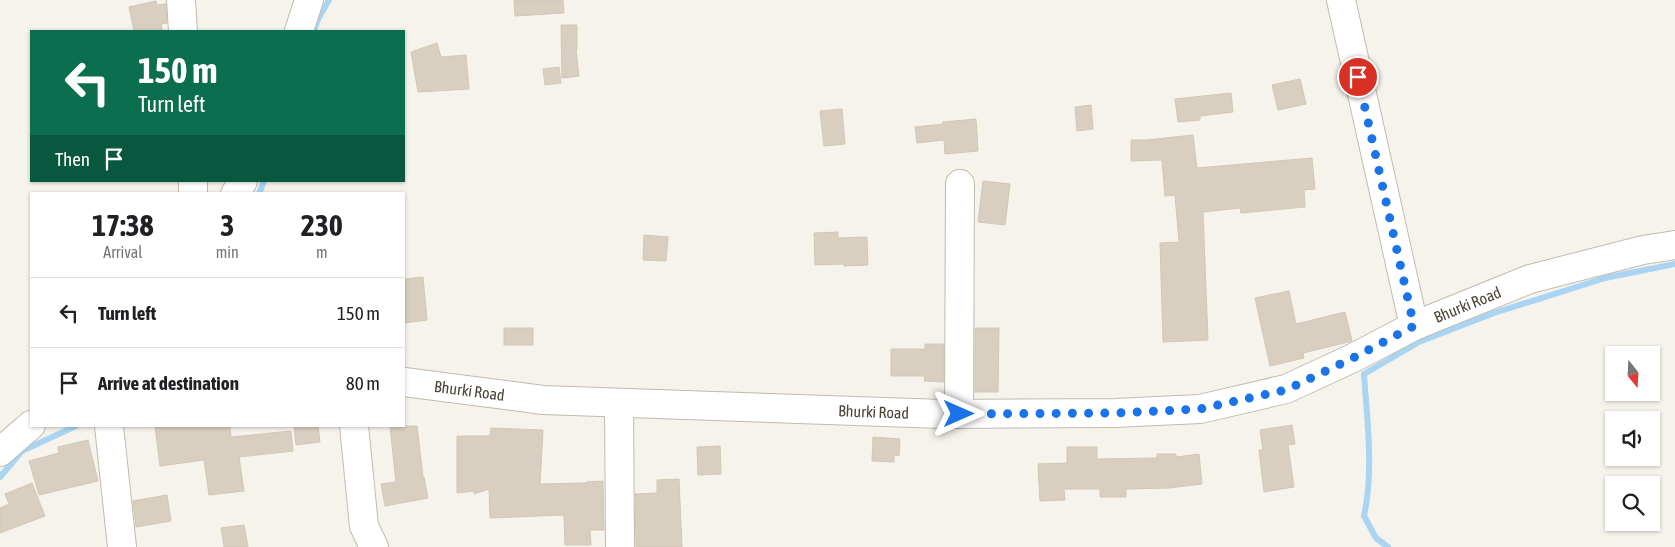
<!DOCTYPE html>
<style>
:root{--surface:#fff;--page:#f2f2f2;--text:#202124;--muted:#757577;--line:#e0e0e0}
body{margin:0;font-family:"Asap Condensed",sans-serif;background:var(--page);color:var(--text);height:100vh;display:flex;flex-direction:column;font-size:19px;white-space:nowrap}
*{box-sizing:border-box;margin:0}
p{font-size:16px;color:var(--muted)}
.icon{flex:none;width:28px;height:28px;fill:none;stroke:currentColor;stroke-width:2;stroke-linecap:round;stroke-linejoin:round}
.map{position:relative;flex:1;overflow:hidden}
.details{position:absolute;left:30px;top:192px;width:375px;height:235px;display:flex;flex-direction:column;background:var(--surface);border-radius:0px;box-shadow:0 1px 4px #0004}
.details>*{flex:none}
.top-card{position:absolute;left:30px;top:30px;width:375px;height:152px;border-radius:0px;box-shadow:0 1px 4px #0004;background:#0b6e4f;color:#fff;overflow:hidden}
.needle{width:32px;rotate:162deg}
.fabs{position:absolute;left:1605px;top:346px;display:grid;gap:10px}
.fabs a{display:grid;place-items:center;width:55px;height:55px;border-radius:0px;background:var(--surface);box-shadow:0 1px 4px #0004;font-size:25px}
.pin{position:absolute;display:grid;place-items:center;width:42px;height:42px;color:#fff;margin:-21px;border:2px solid #fff;border-radius:50%;box-shadow:0 1px 5px #0007}
.me{position:absolute;width:55px;margin:-28px;rotate:90deg;stroke-linejoin:round;filter:drop-shadow(0 0 4px #0008)}
.turn{display:flex;align-items:center;gap:18px;height:105px;padding:0 25px;font-size:22px}
.turn .icon{width:65px;height:65px;stroke-width:2.5}
.turn b{display:block;font-size:35px;line-height:42px}
.then{display:flex;align-items:center;height:48px;padding:0 25px;background:#0003;gap:10px;font-size:19px}
.eta{display:flex;justify-content:space-evenly;align-items:center;height:85px;text-align:center}
.eta b{font-size:30px;font-weight:700;line-height:35px}
ul{padding:0;list-style:none}
li{display:flex;align-items:center;gap:15px;height:70px;padding:0 25px;border-top:1px solid var(--line)}
li div{flex:1}
li b{display:block;font-size:19px}
li em{font-style:normal}
.map>svg:first-child{display:block}
.lines{fill:none;stroke-linecap:round;stroke-linejoin:round}
.stream{stroke:#a9d4f2;stroke-width:6}
.building{fill:#d8cfc1;stroke:#d3c7b4}
.minor-casing{stroke:#c2bbae;stroke-width:30}
.minor{stroke:#fff;stroke-width:28}
.route{stroke:#1a73e8;stroke-width:9;stroke-dasharray:0 16.2}
.labels{text-anchor:middle;stroke-width:4;stroke-linejoin:round;paint-order:stroke}
.street-label{font-size:16px;fill:#4b4439;stroke:#fff}
</style>
<div class="map">
<svg width="1675" height="547" viewBox="0 0 1675 547">
<rect width="100%" height="100%" fill="#f6f3ec"/>
<g class="lines">
<g class="stream">
<polyline points="314,31 318,19 329,0"/>
<polyline points="259,194 264,181"/>
<polyline points="0,477 22,451 76,426"/>
<path d="M1388,547l-12,-9 -12,-22c10,-46 3,-96 0,-142l55,-32 75,-29 111,-35 70,-14"/>
</g>
</g>
<g class="building">
<polygon points="514,0 563,0 564,13 515,16"/>
<polygon points="156,1 157,5 166,4 167,23 161,24 162,31 134,31 129,7"/>
<polygon points="561,25 577,25 577,50 576,50 579,76 562,78"/>
<polygon points="437,43 441,57 466,55 469,89 418,92 411,52"/>
<polygon points="559,67 561,83 545,85 543,69"/>
<polygon points="1300,79 1306,104 1278,110 1272,85"/>
<polygon points="1231,93 1233,112 1200,116 1200,120 1178,122 1175,99"/>
<polygon points="1091,105 1093,129 1077,131 1075,107"/>
<polygon points="842,109 845,144 824,146 820,111"/>
<polygon points="976,119 978,151 945,154 944,140 917,143 915,127 943,124 943,122"/>
<polygon points="1193,135 1197,168 1312,158 1315,189 1304,190 1305,207 1241,213 1240,208 1203,212 1208,340 1163,342 1160,243 1179,242 1175,195 1165,196 1162,160 1131,161 1131,140 1147,140"/>
<polygon points="983,181 1010,184 1005,225 978,222"/>
<polygon points="838,232 838,238 867,237 868,265 844,266 844,264 815,265 814,233"/>
<polygon points="644,235 668,237 666,261 643,260"/>
<polygon points="423,277 427,320 404,323 404,279"/>
<polygon points="1289,291 1296,324 1345,312 1352,341 1303,353 1304,358 1270,366 1255,298"/>
<rect x="504" y="328" width="29" height="17"/>
<polygon points="975,328 999,328 998,392 975,392"/>
<polygon points="925,344 944,344 944,382 924,381 925,376 891,376 891,349 925,349"/>
<polygon points="1292,425 1295,444 1288,445 1294,487 1264,492 1259,450 1263,450 1260,430"/>
<polygon points="155,426 230,426 231,437 291,431 293,451 239,457 244,491 209,495 204,460 160,466"/>
<polygon points="294,426 318,426 320,442 296,445"/>
<polygon points="390,426 417,426 423,477 424,477 428,498 385,506 381,484 396,482"/>
<polygon points="491,428 543,430 540,484 586,483 586,482 603,481 604,530 590,530 591,545 565,545 564,515 490,518 489,489 474,494 474,491 457,493 457,436 490,436"/>
<polygon points="873,437 900,439 899,456 894,455 894,462 872,461"/>
<polygon points="88,440 98,481 39,495 29,461 59,453 58,447"/>
<polygon points="720,446 721,474 698,475 697,447"/>
<polygon points="1067,447 1097,447 1097,459 1157,458 1157,454 1176,454 1176,457 1199,454 1202,484 1169,488 1126,489 1126,497 1100,497 1100,489 1064,489 1065,500 1040,501 1038,464 1067,463"/>
<polygon points="679,479 682,547 636,547 635,494 657,493 657,480"/>
<polygon points="32,483 45,516 0,533 0,508 9,504 5,494"/>
<polygon points="167,495 171,521 136,527 133,501"/>
<polygon points="244,525 248,547 224,547 221,528"/>
</g>
<g class="lines">
<defs>
<g id="minor">
<polyline points="181,0 183,31"/>
<polyline points="1341,0 1414,326"/>
<polyline points="299,31 309,0"/>
<polyline points="193,181 193,194"/>
<polyline points="235,194 243,181"/>
<path id="s1" d="M404,382l139,18 399,14 173,-1 85,-4 86,-20 67,-31 61,-32 116,-47 113,-29 32,-5"/>
<polyline points="619,403 620,547"/>
<polyline points="959,414 960,184"/>
<polyline points="109,426 122,547"/>
<polyline points="354,426 364,526 374,547"/>
<polyline points="0,452 31,425"/>
</g>
</defs>
<use href="#minor" class="minor-casing"/>
<use href="#minor" class="minor"/>
</g>
<g class="lines">
<polyline class="route" points="959,414 1116,413 1200,409 1286,390 1353,358 1414,326 1358,77"/>
</g>
<g class="labels">
<g class="street-label">
<text dy="6" stroke="none"><textPath href="#s1" startOffset="1086">Bhurki Road</textPath></text>
<text dy="6" stroke="none"><textPath href="#s1" startOffset="66">Bhurki Road</textPath></text>
<text dy="6" stroke="none"><textPath href="#s1" startOffset="471">Bhurki Road</textPath></text>
</g>
</g>
</svg>
<div class="fabs">
<a><svg class="needle" viewBox="-14 -14 28 28"><path d="M0-13l5 13h-10z" fill="#e53935"/><path d="M0 13l5-13h-10z" fill="#757577"/></svg></a>
<a><svg class="icon" aria-label="sound" viewBox="0 0 24 24"><path d="M4 9h4l5-4v14l-5-4H4zM17 9q2 3 0 6"/></svg></a>
<a><svg class="icon" aria-label="search" viewBox="0 0 24 24"><circle cx="10" cy="10" r="6"/><path d="M15 15l6 6"/></svg></a>
</div>
<div class="pin" style="left:1358px;top:77px;background:#d93025"><svg class="icon" aria-label="arrive" viewBox="0 0 24 24"><path d="M6 21V4h12l-3 4 3 4H6"/></svg></div>
<svg class="me" style="left:959px;top:414px" viewBox="-20 -20 40 40"><path d="M0-17L14 15 0 8-14 15z" fill="#1a73e8" stroke="#fff" stroke-width="4"/></svg>
<div class="top-card">
<div class="turn"><svg class="icon" aria-label="left" viewBox="0 0 24 24"><path d="M17 20v-9H6M10 6l-5 5 5 5"/></svg><div><b>150 m</b>Turn left</div></div>
<div class="then">Then<svg class="icon" aria-label="arrive" viewBox="0 0 24 24"><path d="M6 21V4h12l-3 4 3 4H6"/></svg></div>
</div>
<section class="details">
<div class="eta">
<div><b>17:38</b><p>Arrival</p></div>
<div><b>3</b><p>min</p></div>
<div><b>230</b><p>m</p></div>
</div>
<ul>
<li><svg class="icon" aria-label="left" viewBox="0 0 24 24"><path d="M17 20v-9H6M10 6l-5 5 5 5"/></svg><div><b>Turn left</b></div><em>150 m</em></li>
<li><svg class="icon" aria-label="arrive" viewBox="0 0 24 24"><path d="M6 21V4h12l-3 4 3 4H6"/></svg><div><b>Arrive at destination</b></div><em>80 m</em></li>
</ul>
</section>
</div>
